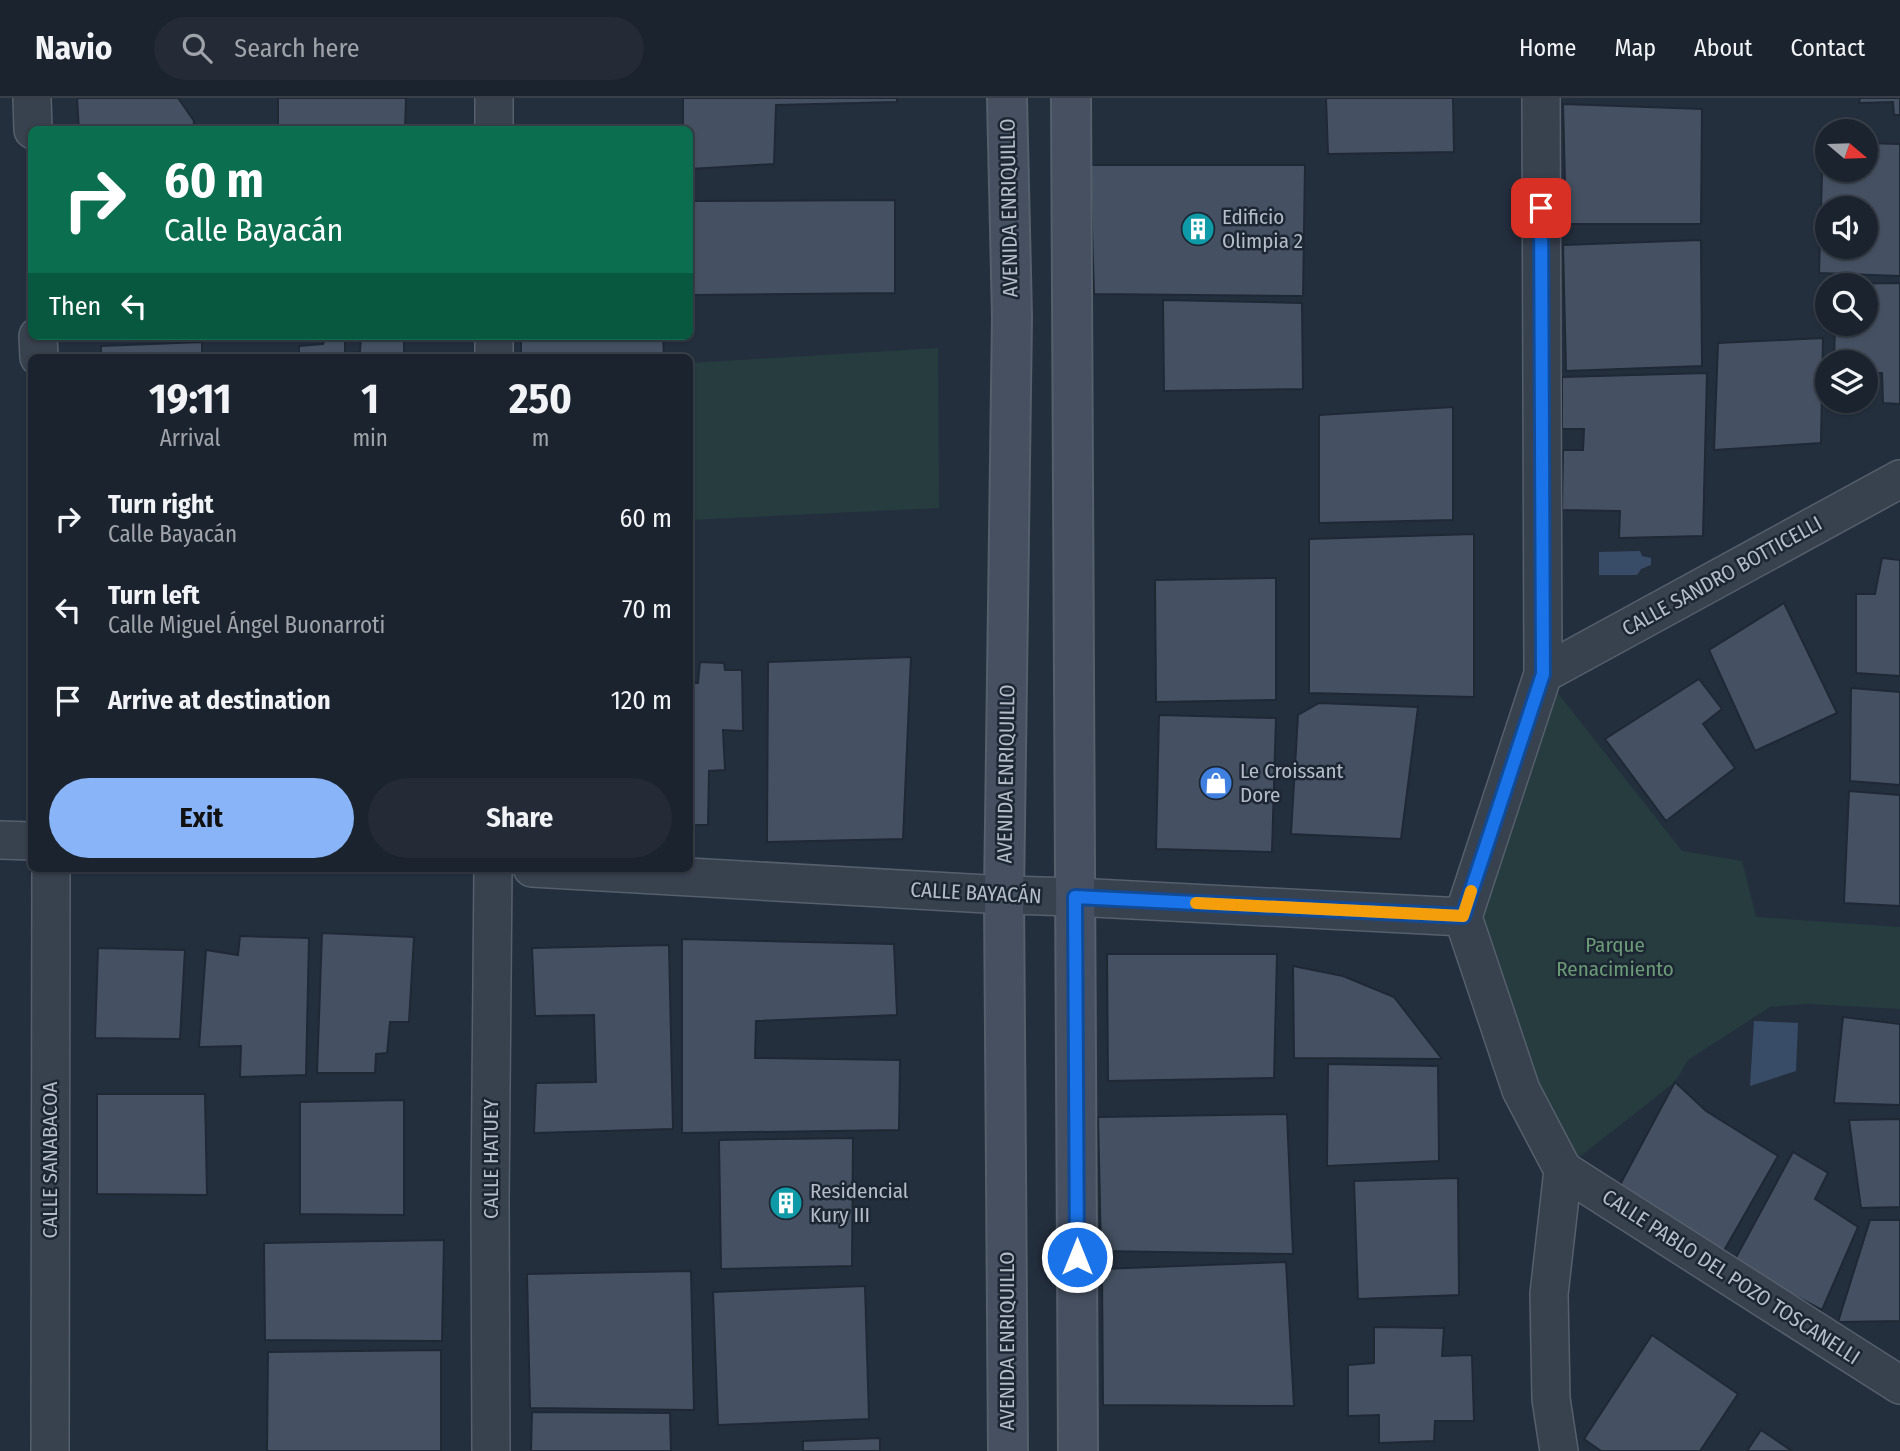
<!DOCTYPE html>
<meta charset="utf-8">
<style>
:root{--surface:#1b232e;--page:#242b36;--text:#f1f3f6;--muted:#a0a4aa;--line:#39404a;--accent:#8ab4f8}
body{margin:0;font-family:"Fira Sans Condensed",sans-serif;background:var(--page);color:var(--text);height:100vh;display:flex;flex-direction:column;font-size:26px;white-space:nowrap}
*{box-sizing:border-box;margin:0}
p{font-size:23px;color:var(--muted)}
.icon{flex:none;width:38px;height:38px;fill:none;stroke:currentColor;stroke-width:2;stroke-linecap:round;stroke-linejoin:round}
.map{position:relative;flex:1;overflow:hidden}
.sheet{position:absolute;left:28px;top:256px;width:665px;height:518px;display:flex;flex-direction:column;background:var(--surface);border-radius:10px;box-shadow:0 2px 5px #0004,0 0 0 2px var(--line)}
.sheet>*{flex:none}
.guide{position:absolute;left:28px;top:28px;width:665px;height:214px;border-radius:10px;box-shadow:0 2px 5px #0004,0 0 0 2px var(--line);background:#0b6e4f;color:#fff;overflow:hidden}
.needle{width:46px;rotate:109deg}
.buttons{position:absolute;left:1815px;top:21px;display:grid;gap:14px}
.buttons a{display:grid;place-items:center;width:63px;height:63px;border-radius:50%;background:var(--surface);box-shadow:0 2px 5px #0004,0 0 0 2px var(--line);font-size:35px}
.pin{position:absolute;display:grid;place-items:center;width:60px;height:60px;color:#fff;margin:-30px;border-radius:14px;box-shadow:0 4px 10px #0006}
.me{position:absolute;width:77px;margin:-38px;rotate:0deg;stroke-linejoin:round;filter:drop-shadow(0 0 5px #0008)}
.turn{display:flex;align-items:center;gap:24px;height:147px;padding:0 21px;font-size:32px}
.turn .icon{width:91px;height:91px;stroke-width:2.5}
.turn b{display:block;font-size:49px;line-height:60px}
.then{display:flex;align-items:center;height:66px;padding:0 21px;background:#0003;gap:14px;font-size:26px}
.eta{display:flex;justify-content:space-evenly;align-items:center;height:119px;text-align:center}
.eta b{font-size:42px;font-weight:700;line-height:49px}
.cta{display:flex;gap:14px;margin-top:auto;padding:14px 21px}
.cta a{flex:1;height:80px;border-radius:42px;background:var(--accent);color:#111;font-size:28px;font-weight:700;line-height:80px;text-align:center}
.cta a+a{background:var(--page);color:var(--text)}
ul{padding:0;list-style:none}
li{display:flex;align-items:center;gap:21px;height:91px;padding:0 21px}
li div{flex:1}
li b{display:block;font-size:26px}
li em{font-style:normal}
header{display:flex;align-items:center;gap:42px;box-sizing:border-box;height:98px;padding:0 35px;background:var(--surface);border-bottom:2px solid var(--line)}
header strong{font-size:33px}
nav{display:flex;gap:38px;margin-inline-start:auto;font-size:24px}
.search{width:490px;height:63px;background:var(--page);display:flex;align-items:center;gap:18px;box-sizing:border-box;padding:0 24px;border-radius:38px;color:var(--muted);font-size:26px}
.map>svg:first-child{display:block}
.green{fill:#263c3f}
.water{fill:#394c67}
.building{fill:#455162;stroke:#1f2835;stroke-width:2;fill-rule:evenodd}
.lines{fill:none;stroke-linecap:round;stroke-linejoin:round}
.minor-casing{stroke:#565f6c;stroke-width:40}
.secondary-casing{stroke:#565f6c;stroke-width:42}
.minor{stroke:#38414e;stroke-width:37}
.secondary{stroke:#465061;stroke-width:38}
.route-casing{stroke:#114b97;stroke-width:18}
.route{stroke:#1a73e8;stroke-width:12}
.slow{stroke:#f59e0b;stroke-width:12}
.labels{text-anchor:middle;stroke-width:5;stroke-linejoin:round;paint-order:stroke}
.street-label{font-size:21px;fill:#b4bcc9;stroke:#1d2633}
.poi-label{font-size:21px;fill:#b4bcc9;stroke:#1d2633;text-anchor:start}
.park-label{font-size:21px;fill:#6b9a76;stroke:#1d2633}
</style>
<header>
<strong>Navio</strong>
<div class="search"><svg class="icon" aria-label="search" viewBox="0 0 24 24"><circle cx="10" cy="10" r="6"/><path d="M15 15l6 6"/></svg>Search here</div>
<nav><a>Home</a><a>Map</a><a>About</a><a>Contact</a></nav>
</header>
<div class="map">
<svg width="1900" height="1353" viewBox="0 0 1900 1353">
<rect width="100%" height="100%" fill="#242f3e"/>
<g class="green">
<polygon points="938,250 939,410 690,422 690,265"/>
<polygon points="1543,576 1682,753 1742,763 1756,819 1900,829 1900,911 1808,906 1770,909 1688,962 1675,984 1563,1072 1463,819"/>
</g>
<g class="water">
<polygon points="1640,453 1642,458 1651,460 1651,467 1641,471 1637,477 1599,477 1599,454"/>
<polygon points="1754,923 1798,925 1796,973 1750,988"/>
</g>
<g class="building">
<polygon points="77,0 178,0 194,23 193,32 79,32"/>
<polygon points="278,0 406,0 405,32 278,32"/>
<polygon points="683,0 897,0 897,4 776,7 774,66 690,71 690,32 683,32"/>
<polygon points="1326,0 1453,0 1454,54 1328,56"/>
<polygon points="1860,0 1900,0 1900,17 1894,17 1893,4 1859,5"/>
<polygon points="1563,6 1702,11 1701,126 1566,126"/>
<path d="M1823,45h4v27h39v-27l34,1v132l-81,-3zM1827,110h39v39h-39z"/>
<polygon points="1090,67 1305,67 1303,198 1094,196"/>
<polygon points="895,102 895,195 693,197 692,103"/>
<polygon points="1701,142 1702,268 1566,273 1563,147"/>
<polygon points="1900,185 1900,306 1883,305 1882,275 1866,275 1866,264 1834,264 1835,226 1866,226 1866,187 1836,186"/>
<polygon points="1163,202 1302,205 1303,291 1164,293"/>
<polygon points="326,238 345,238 345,256 360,254 361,238 395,238 395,240 404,241 404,259 299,259 299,248 323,246"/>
<polygon points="521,238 663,238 664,259 521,259"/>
<polygon points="1823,240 1821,345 1714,352 1718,245"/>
<polygon points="202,244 202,259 101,259 101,248"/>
<polygon points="1707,275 1703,438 1619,440 1620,413 1562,412 1563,352 1583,352 1584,331 1562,331 1562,279"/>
<polygon points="1453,309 1453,422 1319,425 1319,317"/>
<polygon points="1474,436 1474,599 1309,595 1309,441"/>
<polygon points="1882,460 1900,462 1900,578 1856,575 1856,496 1875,496"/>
<polygon points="1276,480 1276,602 1156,604 1155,482"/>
<polygon points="1784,505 1837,615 1755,653 1709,552"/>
<polygon points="911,559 903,741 767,744 768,564"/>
<polygon points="700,564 724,565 725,572 742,572 743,633 723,632 725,672 709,673 708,727 690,727 690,585 698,585"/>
<polygon points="1699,581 1722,611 1703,626 1735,670 1666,723 1605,641"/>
<polygon points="1851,590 1900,594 1900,687 1850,683"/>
<polygon points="1319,605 1418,609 1401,741 1291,736 1298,617"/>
<polygon points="1159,617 1276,620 1272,754 1156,751"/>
<polygon points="1849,693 1900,697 1900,808 1844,805"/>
<polygon points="322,835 414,839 409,924 390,924 387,955 376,956 375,975 317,975"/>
<polygon points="240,838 309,840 306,977 240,979 241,948 199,949 206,852 238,857"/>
<polygon points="682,841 894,846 897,917 756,923 755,960 900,962 899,1032 682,1035"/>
<polygon points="669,847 673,1031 534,1035 536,985 596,984 594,917 535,918 532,850"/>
<polygon points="98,850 185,852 180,941 95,940"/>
<polygon points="1107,856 1277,856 1274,980 1108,983"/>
<polygon points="1293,868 1343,878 1394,899 1442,961 1294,960"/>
<polygon points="1843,919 1900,926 1900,1007 1834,1005"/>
<polygon points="1328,966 1438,968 1439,1063 1327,1068"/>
<polygon points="1675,984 1706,1013 1778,1058 1718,1163 1614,1098"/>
<polygon points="97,996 205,996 207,1097 97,1096"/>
<polygon points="404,1002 404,1117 300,1116 300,1004"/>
<polygon points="1287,1016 1293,1156 1101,1153 1098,1019"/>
<polygon points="1900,1021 1900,1109 1861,1110 1849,1022"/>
<polygon points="853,1040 852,1168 721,1171 719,1042"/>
<polygon points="1793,1054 1828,1075 1815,1101 1858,1129 1822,1212 1733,1165"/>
<polygon points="1458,1080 1459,1197 1358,1201 1354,1083"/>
<polygon points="1870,1122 1900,1122 1900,1223 1838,1224"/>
<polygon points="444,1142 442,1243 265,1242 264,1145"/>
<polygon points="1286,1164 1294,1308 1103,1307 1102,1171"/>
<polygon points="691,1173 694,1312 530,1310 527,1176"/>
<polygon points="865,1188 869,1321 718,1327 713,1194"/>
<polygon points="1374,1229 1444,1230 1442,1258 1472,1257 1474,1323 1435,1323 1434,1343 1379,1345 1379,1317 1348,1318 1348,1267 1374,1265"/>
<polygon points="1652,1237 1738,1296 1700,1353 1601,1353 1584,1341"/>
<polygon points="441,1252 441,1353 267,1353 268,1254"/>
<polygon points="532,1314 670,1315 671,1353 531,1353"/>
<polygon points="1761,1332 1792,1353 1747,1353"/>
<polygon points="880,1340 880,1353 803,1353 803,1343"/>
</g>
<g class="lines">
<defs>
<g id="minor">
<polyline points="32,0 33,32"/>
<polyline points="1541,0 1543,576 1463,819 1521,992 1563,1072 1549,1196 1551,1301 1559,1353"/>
<polyline points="494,32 494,0"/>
<polyline points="38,238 39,259"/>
<polyline points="494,259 494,238"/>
<polyline points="1543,576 1900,381"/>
<polyline points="0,742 32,743"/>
<polyline points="532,770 1004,797 1075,799 1463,819"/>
<polyline points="1563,1072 1900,1287"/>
<polyline points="50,1353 51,770"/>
<polyline points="491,1353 490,1103 493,770"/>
</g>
<g id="secondary">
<polyline points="1007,0 1012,219 1004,797 1008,1353"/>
<polyline points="1071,0 1078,1353"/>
</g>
</defs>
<use href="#minor" class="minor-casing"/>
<use href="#secondary" class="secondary-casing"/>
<use href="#minor" class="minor"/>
<use href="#secondary" class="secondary"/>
</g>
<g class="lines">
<defs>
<polyline id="route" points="1077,1159 1075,799 1463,818 1543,576 1541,110"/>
</defs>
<use href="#route" class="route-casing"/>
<use href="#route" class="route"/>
<polyline class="slow" points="1196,805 1463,818 1471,793"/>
</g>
<defs>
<symbol id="building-disc" viewBox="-11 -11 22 22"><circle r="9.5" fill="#0f9aa8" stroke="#1d2633"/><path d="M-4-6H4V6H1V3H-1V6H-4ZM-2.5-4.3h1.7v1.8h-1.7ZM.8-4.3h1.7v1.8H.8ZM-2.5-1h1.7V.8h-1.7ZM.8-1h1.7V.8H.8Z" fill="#fff"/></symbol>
<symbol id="shop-disc" viewBox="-11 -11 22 22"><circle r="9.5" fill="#3f7fe0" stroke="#1d2633"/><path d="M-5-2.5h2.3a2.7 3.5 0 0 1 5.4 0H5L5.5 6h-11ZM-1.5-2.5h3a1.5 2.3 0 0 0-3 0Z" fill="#fff"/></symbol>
</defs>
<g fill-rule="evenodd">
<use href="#building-disc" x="1179" y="112" width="38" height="38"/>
<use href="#shop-disc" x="1197" y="666" width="38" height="38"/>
<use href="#building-disc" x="767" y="1086" width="38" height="38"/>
</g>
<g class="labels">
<g class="street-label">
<text transform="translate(1009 110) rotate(-91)" y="7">AVENIDA ENRIQUILLO</text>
<text transform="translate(1722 478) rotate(-29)" y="7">CALLE SANDRO BOTTICELLI</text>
<text transform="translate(1006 676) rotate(-89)" y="7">AVENIDA ENRIQUILLO</text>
<text transform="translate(976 795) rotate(3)" y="7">CALLE BAYACÁN</text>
<text transform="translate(491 1061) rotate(-90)" y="7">CALLE HATUEY</text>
<text transform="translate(50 1062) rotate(-90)" y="7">CALLE SANABACOA</text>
<text transform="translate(1731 1179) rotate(33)" y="7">CALLE PABLO DEL POZO TOSCANELLI</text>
<text transform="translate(1007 1243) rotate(-90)" y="7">AVENIDA ENRIQUILLO</text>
</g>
<g class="poi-label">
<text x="1222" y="126">Edificio<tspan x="1222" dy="24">Olimpia 2</tspan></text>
<text x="1240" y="680">Le Croissant<tspan x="1240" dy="24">Dore</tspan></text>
<text x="810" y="1100">Residencial<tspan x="810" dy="24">Kury III</tspan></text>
</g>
<g class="park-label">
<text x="1615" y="854">Parque<tspan x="1615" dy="24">Renacimiento</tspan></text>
</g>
</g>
</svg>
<div class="buttons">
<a><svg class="needle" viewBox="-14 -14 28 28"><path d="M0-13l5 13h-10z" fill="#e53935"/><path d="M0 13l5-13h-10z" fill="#a0a4aa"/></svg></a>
<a><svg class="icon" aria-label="sound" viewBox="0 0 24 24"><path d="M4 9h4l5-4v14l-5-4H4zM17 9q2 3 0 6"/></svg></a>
<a><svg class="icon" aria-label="search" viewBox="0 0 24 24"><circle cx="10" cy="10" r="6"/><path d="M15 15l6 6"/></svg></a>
<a><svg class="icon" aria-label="layers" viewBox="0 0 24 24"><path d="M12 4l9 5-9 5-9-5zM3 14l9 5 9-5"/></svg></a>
</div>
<div class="pin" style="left:1541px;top:110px;background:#d93025"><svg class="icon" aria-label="arrive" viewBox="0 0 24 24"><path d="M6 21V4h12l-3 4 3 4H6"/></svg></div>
<svg class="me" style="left:1077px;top:1159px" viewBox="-20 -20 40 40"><circle r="17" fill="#1a73e8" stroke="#fff" stroke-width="3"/><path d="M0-11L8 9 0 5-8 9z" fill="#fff"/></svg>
<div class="guide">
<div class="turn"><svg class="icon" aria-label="right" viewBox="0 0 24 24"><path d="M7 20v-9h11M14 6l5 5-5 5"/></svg><div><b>60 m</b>Calle Bayacán</div></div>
<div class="then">Then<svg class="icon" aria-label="left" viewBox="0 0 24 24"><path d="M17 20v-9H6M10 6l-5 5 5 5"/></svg></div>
</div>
<section class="sheet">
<div class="eta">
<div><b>19:11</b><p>Arrival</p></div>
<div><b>1</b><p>min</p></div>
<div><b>250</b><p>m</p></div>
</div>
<ul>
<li><svg class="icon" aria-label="right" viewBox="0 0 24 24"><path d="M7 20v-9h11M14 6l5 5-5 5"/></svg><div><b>Turn right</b><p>Calle Bayacán</p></div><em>60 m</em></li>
<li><svg class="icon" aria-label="left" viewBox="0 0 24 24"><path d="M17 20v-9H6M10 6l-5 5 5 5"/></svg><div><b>Turn left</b><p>Calle Miguel Ángel Buonarroti</p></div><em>70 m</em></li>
<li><svg class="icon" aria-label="arrive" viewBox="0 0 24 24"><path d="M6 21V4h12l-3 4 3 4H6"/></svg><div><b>Arrive at destination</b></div><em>120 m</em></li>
</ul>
<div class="cta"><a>Exit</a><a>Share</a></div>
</section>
</div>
